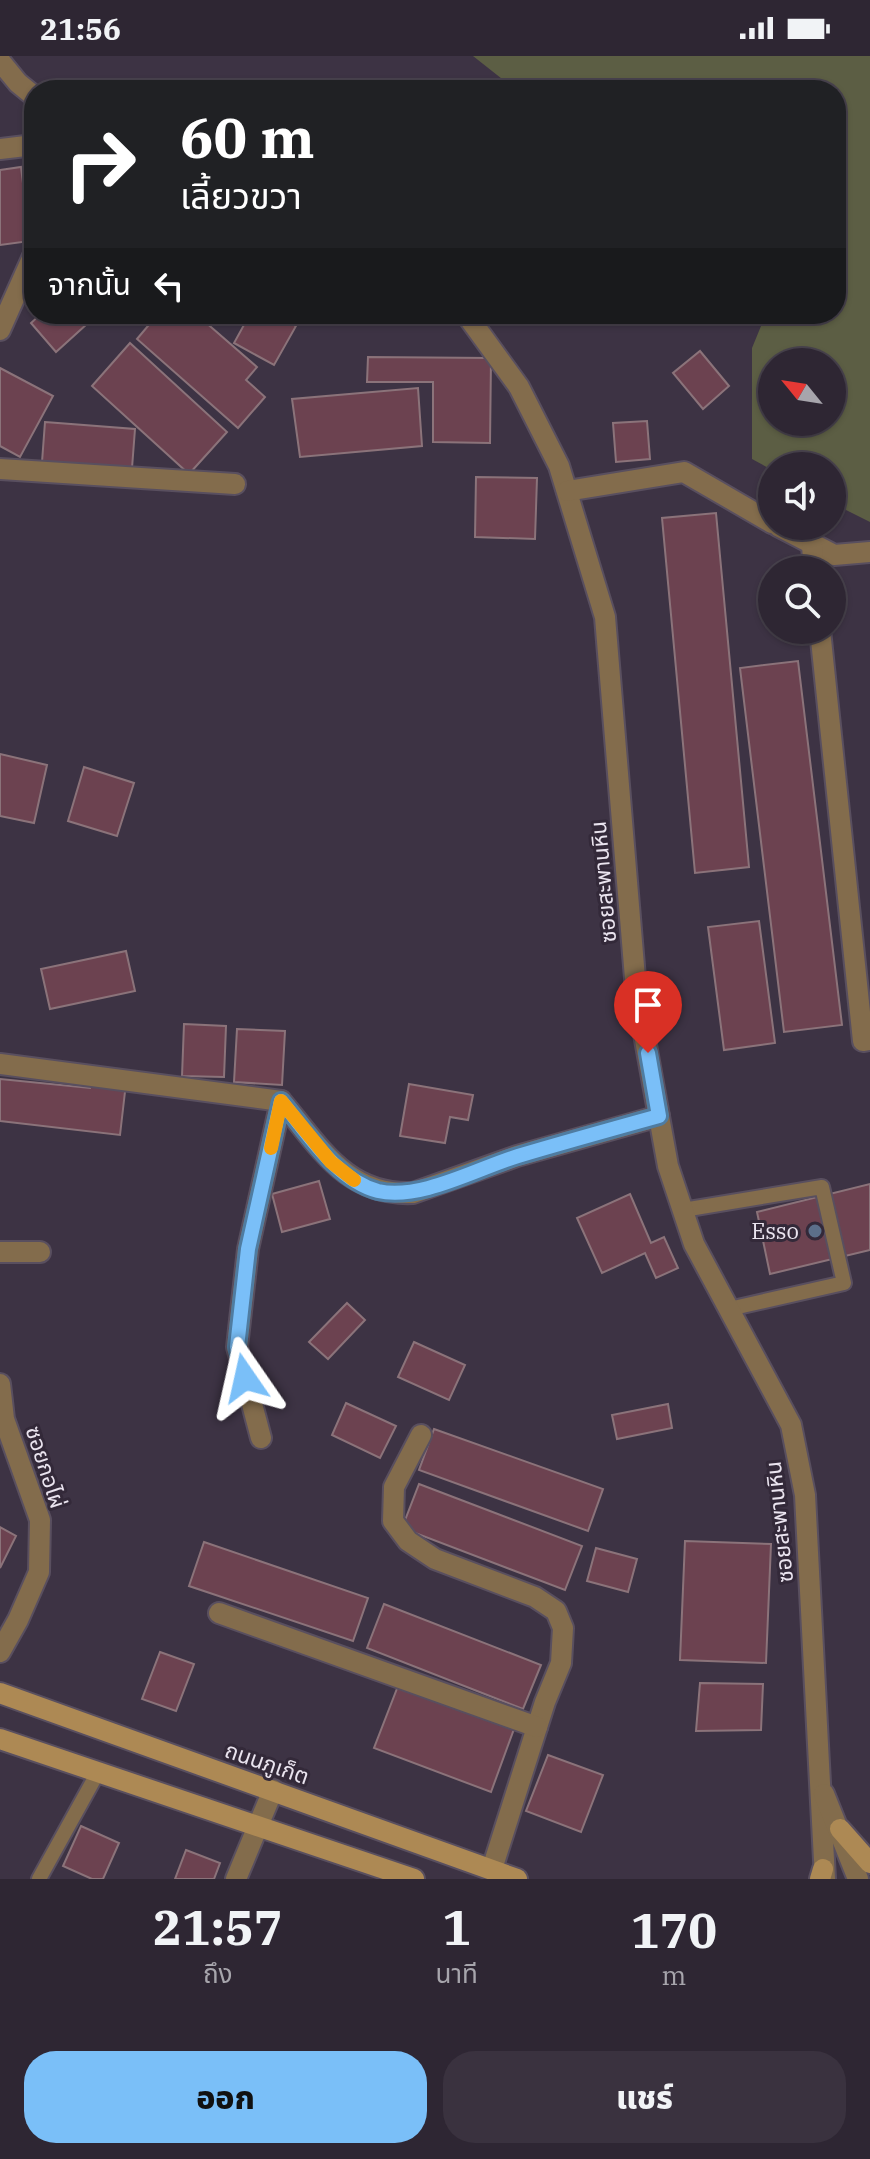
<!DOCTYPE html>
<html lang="th">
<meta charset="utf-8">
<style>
:root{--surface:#2e2633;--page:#3a323f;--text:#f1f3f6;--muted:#a7a5ac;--line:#49434e;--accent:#7abff8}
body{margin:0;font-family:"IBM Plex Serif","Noto Sans Thai",serif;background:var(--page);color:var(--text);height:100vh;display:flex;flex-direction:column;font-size:30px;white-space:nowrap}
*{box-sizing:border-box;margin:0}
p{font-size:26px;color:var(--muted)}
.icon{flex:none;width:44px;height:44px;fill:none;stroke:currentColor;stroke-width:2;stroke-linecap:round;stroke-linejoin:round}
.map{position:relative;height:1823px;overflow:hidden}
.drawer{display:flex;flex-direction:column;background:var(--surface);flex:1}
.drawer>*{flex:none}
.hud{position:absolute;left:24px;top:24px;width:822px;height:244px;border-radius:32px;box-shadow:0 2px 6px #0004,0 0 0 2px var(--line);background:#202124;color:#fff;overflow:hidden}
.needle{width:52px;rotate:300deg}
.controls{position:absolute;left:758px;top:292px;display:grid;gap:16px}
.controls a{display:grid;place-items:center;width:88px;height:88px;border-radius:50%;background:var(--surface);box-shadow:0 2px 6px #0004,0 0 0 2px var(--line);font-size:40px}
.pin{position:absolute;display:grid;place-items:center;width:68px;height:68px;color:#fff;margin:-82px -34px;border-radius:50% 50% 50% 0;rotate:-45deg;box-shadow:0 0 8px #0007}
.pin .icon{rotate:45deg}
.me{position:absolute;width:88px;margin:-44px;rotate:349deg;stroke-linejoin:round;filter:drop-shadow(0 0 6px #0008)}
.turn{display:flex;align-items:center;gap:28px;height:168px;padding:0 24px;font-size:36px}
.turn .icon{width:104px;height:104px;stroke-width:2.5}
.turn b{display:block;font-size:56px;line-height:68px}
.then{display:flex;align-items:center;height:76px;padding:0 24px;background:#0003;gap:16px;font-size:30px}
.eta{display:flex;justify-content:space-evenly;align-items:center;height:136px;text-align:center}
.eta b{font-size:48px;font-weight:800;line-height:56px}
.button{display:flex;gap:16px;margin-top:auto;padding:16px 24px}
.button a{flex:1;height:92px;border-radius:32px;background:var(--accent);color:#111;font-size:32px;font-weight:800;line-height:92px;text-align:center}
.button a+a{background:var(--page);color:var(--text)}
.status{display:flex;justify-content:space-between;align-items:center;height:56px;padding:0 40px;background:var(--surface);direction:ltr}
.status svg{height:22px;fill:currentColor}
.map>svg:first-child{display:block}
.green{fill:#5c5e44;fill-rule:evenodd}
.building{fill:#6c4250;stroke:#8b737a;stroke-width:2}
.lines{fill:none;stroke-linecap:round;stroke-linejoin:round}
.lane-casing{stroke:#594f5f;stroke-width:18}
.street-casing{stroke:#594f5f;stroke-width:24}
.secondary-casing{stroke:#594f5f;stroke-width:24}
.lane{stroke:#836c4c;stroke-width:14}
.street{stroke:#836c4c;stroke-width:20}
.secondary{stroke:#ad8954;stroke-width:20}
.route-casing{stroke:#4f7ca1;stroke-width:20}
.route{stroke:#7abff8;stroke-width:14}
.slow{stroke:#f59e0b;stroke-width:14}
.service-dot{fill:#5c6f8a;stroke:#332939;stroke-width:3}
.labels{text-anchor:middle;stroke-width:6;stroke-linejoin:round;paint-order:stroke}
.street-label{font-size:22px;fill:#eae4ef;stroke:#332939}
.poi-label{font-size:22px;fill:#eae4ef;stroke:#332939;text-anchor:end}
</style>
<div class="status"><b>21:56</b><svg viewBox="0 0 49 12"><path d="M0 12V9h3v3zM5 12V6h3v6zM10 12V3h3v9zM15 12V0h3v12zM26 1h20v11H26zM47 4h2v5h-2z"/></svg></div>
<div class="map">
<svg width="870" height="1823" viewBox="0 0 870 1823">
<rect width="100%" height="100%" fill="#3d3344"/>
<path class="green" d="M473,0h397v466l-38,-19v-37h-60v4l-20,-11v-111l14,-34h70v-224h-320zM772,306h60v60h-60z"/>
<g class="building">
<polygon points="21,111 30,185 0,189 0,114"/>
<polygon points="41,258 98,258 56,296 31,267"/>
<polygon points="158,258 196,258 257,311 246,324 265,341 238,372 137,283"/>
<polygon points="250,258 274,258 296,270 274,309 234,287"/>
<polygon points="130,287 227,376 189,418 92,330"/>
<polygon points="700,295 729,330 703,353 673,317"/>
<polygon points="368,301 491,302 490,387 433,386 433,326 367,326"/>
<polygon points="0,312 53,340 20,401 0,390"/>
<polygon points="418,332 422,390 300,401 292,343"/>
<polygon points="647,365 650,403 616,406 613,367"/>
<polygon points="45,366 135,373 132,412 42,406"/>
<polygon points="476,421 537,422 535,483 475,481"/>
<polygon points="716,457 749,811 695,817 662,462"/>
<polygon points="798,605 842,969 784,976 740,612"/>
<polygon points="0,698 47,709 34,767 0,760"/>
<polygon points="84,711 134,727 117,780 68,765"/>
<polygon points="759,865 775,987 724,994 708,871"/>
<polygon points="126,895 135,935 50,953 41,913"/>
<polygon points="184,968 226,970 224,1021 182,1020"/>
<polygon points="237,973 285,975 282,1029 234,1026"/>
<polygon points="0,1023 90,1032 91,1024 126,1027 120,1079 0,1065"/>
<polygon points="409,1028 473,1039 468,1064 450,1061 445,1087 400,1080"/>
<polygon points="319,1125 330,1163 282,1176 272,1138"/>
<polygon points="870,1128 870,1194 770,1218 757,1156"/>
<polygon points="630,1138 651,1187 664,1181 678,1212 656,1222 645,1197 602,1217 577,1162"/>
<polygon points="347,1247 365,1264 328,1303 309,1286"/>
<polygon points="414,1286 465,1309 449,1344 398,1321"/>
<polygon points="346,1347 396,1370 380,1402 332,1379"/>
<polygon points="668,1348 672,1372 617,1383 612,1359"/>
<polygon points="434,1373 603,1433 588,1475 419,1414"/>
<polygon points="419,1428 582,1490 565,1534 402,1472"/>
<polygon points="0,1471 16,1480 0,1512"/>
<polygon points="685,1485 771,1488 766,1607 680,1604"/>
<polygon points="204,1486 368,1542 353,1585 189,1530"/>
<polygon points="596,1492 637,1503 628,1536 587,1525"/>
<polygon points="384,1548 541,1609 523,1653 367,1592"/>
<polygon points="160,1596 194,1608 176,1655 142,1643"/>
<polygon points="700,1627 763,1628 761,1674 696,1675"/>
<polygon points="398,1630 514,1673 491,1736 374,1692"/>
<polygon points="548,1699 603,1719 581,1776 526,1755"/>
<polygon points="81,1770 119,1787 103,1823 92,1823 63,1810"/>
<polygon points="186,1794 220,1807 214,1823 175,1823"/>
</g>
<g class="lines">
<defs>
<g id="lane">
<polyline points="683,1154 822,1131 844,1227 729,1253"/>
<polyline points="39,1823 97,1718"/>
</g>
<g id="street">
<polyline points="0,5 18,27 34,40"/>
<polyline points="0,93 34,89"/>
<polyline points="466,258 519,331 559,410 605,561 636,934 668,1110 694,1188 791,1369 805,1439 825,1823"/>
<polyline points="0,274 34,198"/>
<polyline points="0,413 235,428"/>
<polyline points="567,435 684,416 772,467"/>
<polyline points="778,470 834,499 870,496"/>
<polyline points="812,490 814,514"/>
<polyline points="820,574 863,985 870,984"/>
<polyline points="0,1008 281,1045 248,1193 237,1291 261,1382"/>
<path d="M281,1045c39,46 65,95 132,92l104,-37 142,-40"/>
<polyline points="0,1196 40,1196"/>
<polyline points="0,1328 4,1363 40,1464 39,1516 18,1564 0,1596"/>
<polyline points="421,1379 394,1431 393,1465 408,1485 435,1503 535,1541 556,1555 563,1572 561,1607 545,1646 492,1813"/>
<polyline points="219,1557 537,1671"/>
<polyline points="824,1738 858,1823"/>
<polyline points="236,1823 273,1734"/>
</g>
<g id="secondary">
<polyline points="0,1637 517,1823"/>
<polyline points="0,1683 414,1823"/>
<polyline points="840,1773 870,1807"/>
<polyline points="820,1823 823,1813"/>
</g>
</defs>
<use href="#lane" class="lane-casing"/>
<use href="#street" class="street-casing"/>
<use href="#secondary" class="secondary-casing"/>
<use href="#lane" class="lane"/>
<use href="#street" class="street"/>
<use href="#secondary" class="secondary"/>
</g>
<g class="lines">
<defs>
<path id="route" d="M245,1322l-8,-31 11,-98 33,-148c27,32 55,79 97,90 42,10 100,-23 140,-35 47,-14 94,-27 141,-40l-11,-63"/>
</defs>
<use href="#route" class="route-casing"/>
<use href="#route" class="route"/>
<polyline class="slow" points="271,1092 281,1045 331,1106 354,1124"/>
</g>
<circle class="service-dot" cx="815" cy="1175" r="8"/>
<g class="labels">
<g class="street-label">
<text transform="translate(603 826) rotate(-95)" y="8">ซอยสะพานหิน</text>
<text transform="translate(46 1411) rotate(72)" y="8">ซอยกอไผ่</text>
<text transform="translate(779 1466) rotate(-96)" y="8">ซอยสะพานหิน</text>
<text transform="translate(267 1707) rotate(19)" y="8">ถนนภูเก็ต</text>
</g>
<g class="poi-label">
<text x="799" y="1183">Esso</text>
</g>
</g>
</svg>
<div class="controls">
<a><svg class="needle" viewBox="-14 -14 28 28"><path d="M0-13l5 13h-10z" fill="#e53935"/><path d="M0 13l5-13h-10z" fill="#a7a5ac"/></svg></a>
<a><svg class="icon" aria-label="sound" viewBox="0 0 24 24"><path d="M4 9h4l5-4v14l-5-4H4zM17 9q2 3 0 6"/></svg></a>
<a><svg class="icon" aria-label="search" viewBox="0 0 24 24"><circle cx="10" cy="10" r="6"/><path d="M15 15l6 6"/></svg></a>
</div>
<div class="pin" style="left:648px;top:997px;background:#d93025"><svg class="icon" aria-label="arrive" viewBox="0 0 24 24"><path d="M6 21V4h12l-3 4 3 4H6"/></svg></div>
<svg class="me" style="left:245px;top:1322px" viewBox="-20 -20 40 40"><path d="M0-17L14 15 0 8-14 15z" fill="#7abff8" stroke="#fff" stroke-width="4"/></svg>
<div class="hud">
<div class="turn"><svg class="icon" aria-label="right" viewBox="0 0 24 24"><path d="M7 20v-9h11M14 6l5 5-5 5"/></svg><div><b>60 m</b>เลี้ยวขวา</div></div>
<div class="then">จากนั้น<svg class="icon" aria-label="left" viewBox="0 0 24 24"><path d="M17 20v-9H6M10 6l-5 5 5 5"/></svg></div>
</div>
</div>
<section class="drawer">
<div class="eta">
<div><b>21:57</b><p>ถึง</p></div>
<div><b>1</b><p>นาที</p></div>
<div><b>170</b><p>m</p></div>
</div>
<div class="button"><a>ออก</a><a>แชร์</a></div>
</section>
